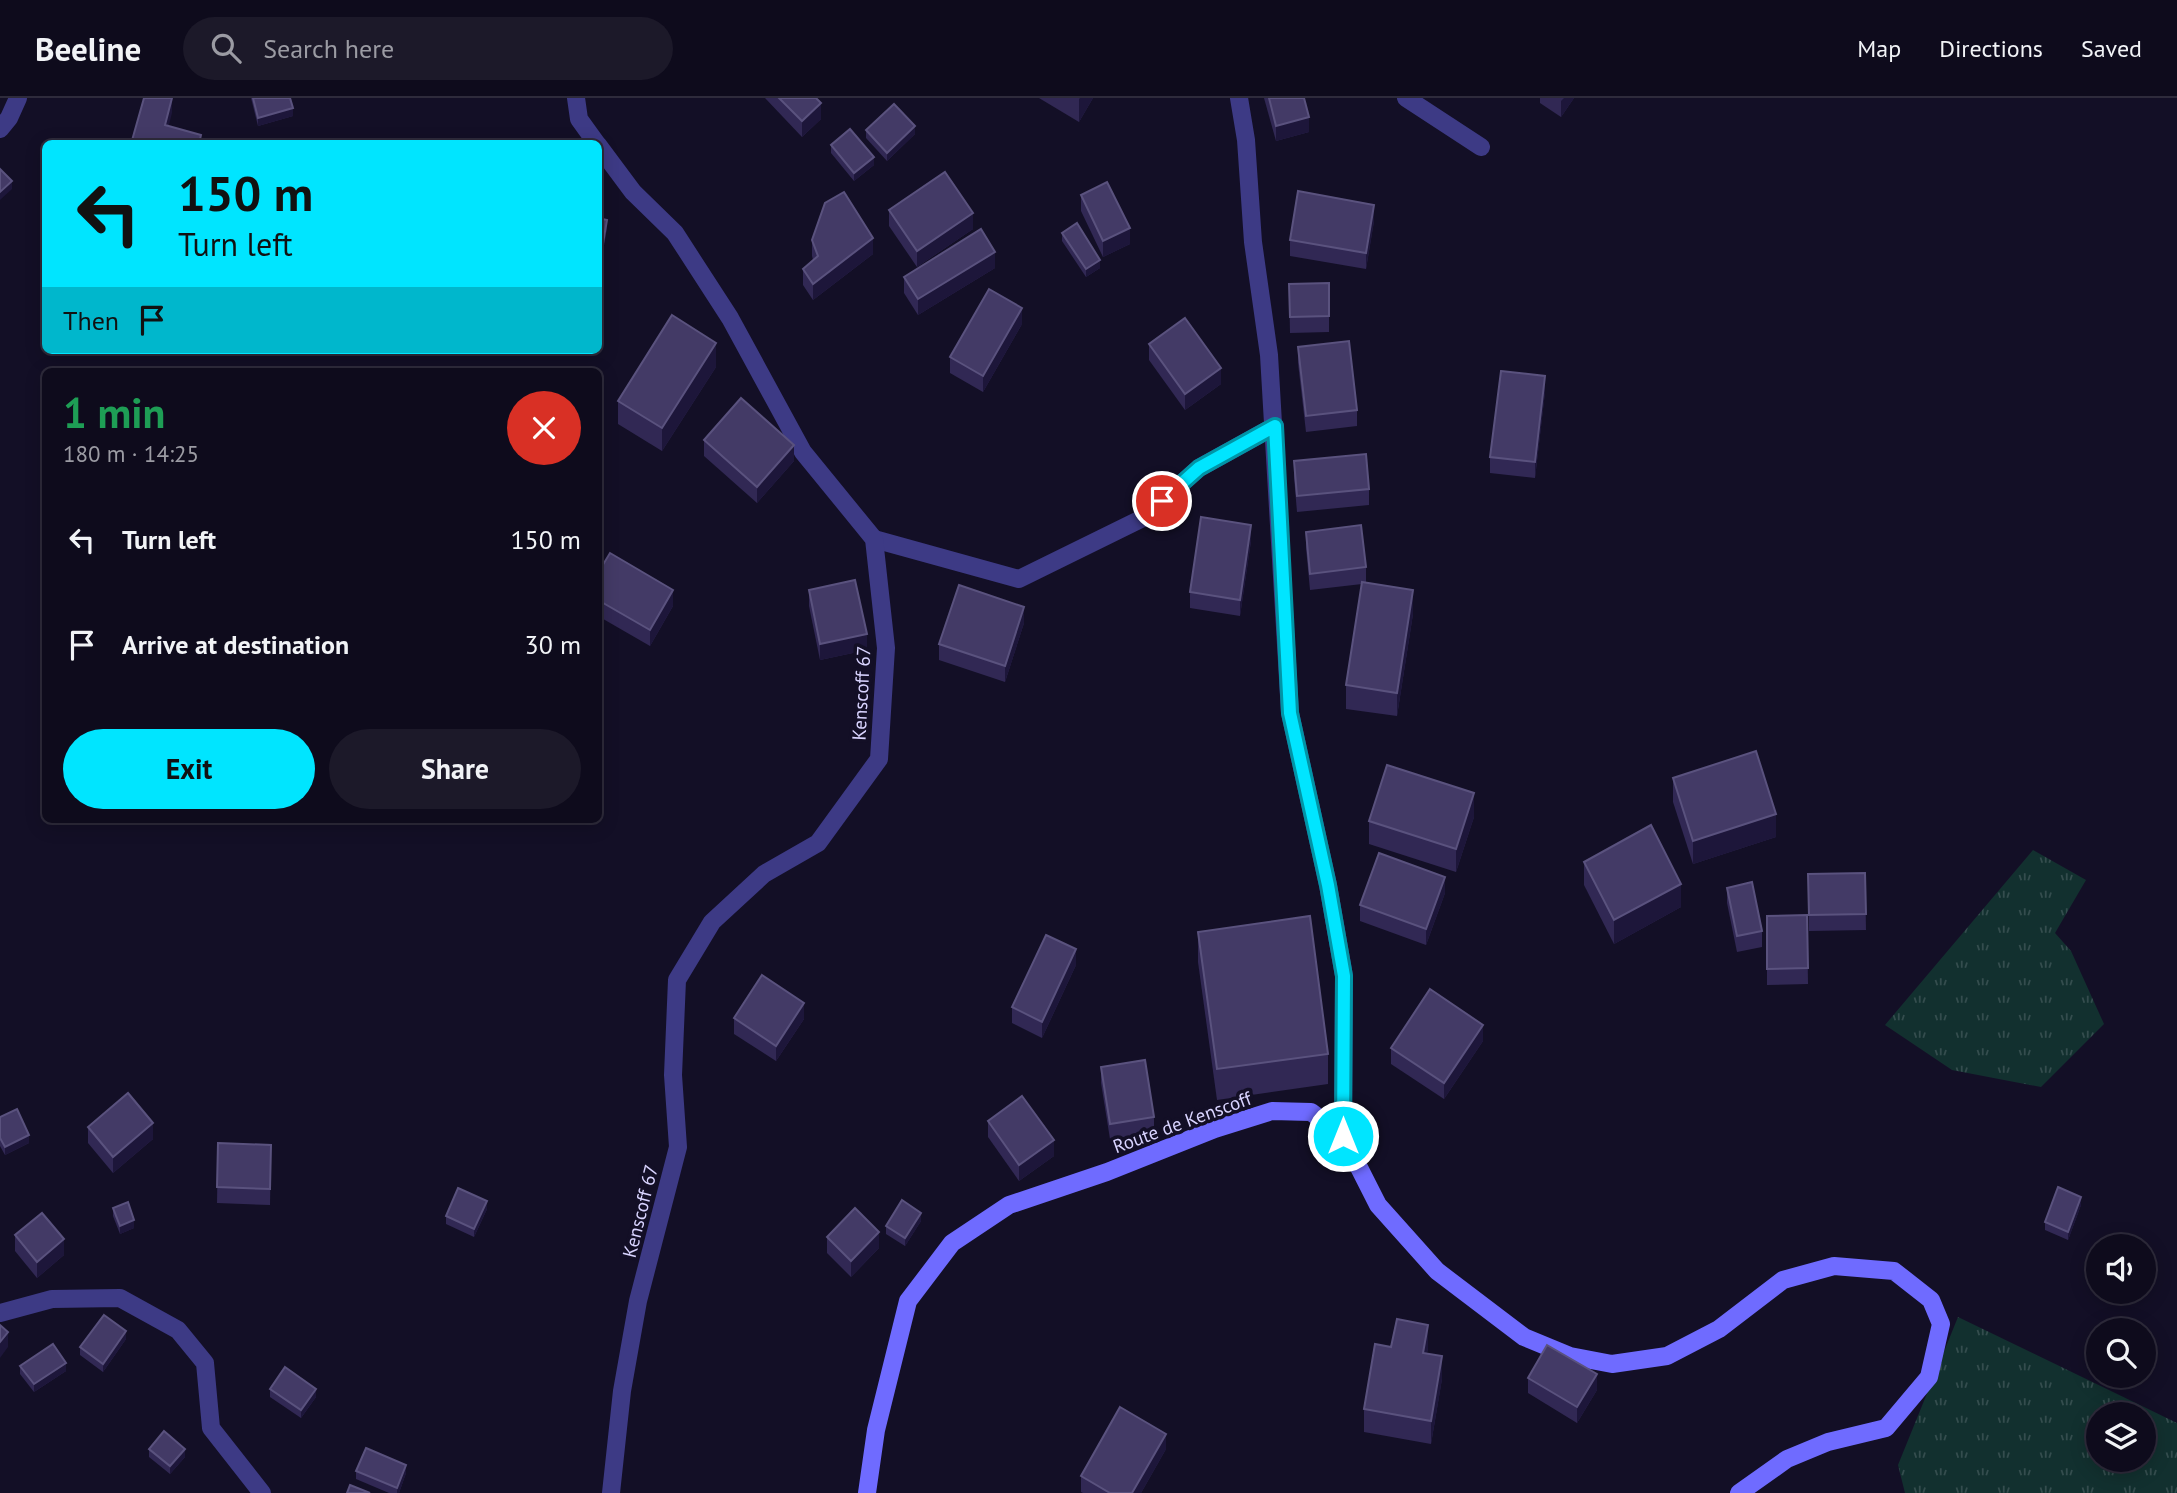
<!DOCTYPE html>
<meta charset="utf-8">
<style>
:root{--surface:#0e0b1c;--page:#1c1929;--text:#f1f3f6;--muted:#9b9ba3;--line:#2e2b3b;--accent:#00e5ff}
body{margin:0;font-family:"PT Sans",sans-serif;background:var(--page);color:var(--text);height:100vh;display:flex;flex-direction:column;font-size:26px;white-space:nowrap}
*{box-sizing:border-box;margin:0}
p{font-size:23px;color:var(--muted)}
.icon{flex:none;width:38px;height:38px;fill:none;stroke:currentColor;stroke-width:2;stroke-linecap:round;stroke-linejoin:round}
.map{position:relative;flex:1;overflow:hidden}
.drawer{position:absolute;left:42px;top:270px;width:560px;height:455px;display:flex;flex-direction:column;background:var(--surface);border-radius:10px;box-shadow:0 4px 18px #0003,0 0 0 2px var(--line)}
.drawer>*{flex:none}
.top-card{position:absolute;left:42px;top:42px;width:560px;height:214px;border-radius:10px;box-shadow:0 4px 18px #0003,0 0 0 2px var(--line);background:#00e5ff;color:#111;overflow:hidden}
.fabs{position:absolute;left:2086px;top:1136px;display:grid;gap:14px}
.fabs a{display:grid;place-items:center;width:70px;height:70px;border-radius:50%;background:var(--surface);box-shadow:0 4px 18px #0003,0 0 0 2px var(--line);font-size:35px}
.pin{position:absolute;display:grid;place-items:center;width:60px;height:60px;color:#fff;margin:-30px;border:4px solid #fff;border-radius:50%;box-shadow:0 2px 7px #0007}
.me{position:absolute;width:77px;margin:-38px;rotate:0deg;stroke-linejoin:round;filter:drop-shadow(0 0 5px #0008)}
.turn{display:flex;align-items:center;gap:24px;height:147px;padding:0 21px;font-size:32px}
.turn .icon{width:91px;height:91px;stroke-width:2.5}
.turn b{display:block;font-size:49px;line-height:60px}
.then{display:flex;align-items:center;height:66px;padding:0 21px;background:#0003;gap:14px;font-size:26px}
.round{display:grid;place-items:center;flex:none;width:74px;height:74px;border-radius:37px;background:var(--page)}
.overview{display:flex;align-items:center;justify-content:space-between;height:119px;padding:0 21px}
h1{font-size:42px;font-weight:600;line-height:52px;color:#1e9e55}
.button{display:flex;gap:14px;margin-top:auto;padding:14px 21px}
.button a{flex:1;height:80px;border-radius:42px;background:var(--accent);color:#111;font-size:28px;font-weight:600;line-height:80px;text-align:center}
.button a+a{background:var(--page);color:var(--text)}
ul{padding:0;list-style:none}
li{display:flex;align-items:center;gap:21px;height:105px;padding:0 21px}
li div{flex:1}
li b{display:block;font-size:26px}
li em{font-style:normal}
header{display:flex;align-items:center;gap:42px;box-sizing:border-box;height:98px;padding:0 35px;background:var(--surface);border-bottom:2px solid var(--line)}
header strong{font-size:33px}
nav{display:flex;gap:38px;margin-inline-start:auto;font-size:24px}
.search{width:490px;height:63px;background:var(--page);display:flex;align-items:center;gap:18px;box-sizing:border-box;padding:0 24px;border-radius:38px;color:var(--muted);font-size:26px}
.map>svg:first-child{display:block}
.park{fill:url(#park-tufts);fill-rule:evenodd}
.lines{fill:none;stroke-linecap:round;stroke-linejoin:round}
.service{stroke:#3d3a85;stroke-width:18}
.minor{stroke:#3d3a85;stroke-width:18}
.secondary{stroke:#6f6bff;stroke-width:18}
.wall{fill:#312854}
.shaded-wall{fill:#1d163a}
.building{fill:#433a66;stroke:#5a527e;stroke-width:2}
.route-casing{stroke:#0095a6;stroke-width:18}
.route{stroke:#00e5ff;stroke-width:12}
.labels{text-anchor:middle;stroke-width:7;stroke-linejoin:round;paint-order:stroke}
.street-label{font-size:19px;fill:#d9d4ff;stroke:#130f26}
</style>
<header>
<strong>Beeline</strong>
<div class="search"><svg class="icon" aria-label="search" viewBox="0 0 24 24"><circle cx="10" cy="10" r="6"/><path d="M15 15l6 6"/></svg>Search here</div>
<nav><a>Map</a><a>Directions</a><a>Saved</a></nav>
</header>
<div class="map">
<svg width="2177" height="1395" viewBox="0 0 2177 1395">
<defs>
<pattern id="park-tufts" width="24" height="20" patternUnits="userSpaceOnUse" patternTransform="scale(1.75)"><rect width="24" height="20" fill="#12302f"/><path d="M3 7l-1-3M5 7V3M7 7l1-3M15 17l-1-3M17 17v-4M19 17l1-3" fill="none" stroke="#344d4e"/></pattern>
</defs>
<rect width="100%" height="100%" fill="#130f26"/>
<g class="park">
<polygon points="2033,752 2086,782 2055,835 2071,853 2104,926 2041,989 1952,972 1885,927"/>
<path d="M1958,1219l219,106v70h-272l-7,-28zM2098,1316h46v46h-46z"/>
</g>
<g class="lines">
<polyline class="service" points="874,441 1019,481 1143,420 1199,370 1275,328"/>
<g class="minor">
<polyline points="576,0 579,21 597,46"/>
<polyline points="1239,0 1246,42 1253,144 1269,257 1290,615 1328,787 1344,878 1343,1038"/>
<polyline points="1406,0 1481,49"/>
<polyline points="0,31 9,20 18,0"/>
<polyline points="598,47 633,94 675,135 730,220 803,354 874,441 886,550 879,661 818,745 764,776 712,824 677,882 673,977 678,1049 638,1203 622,1293 611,1395"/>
<polyline points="0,1215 52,1201 120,1200 178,1232 205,1265 211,1330 262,1395"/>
</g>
<polyline class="secondary" points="867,1395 876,1332 908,1203 952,1145 1009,1107 1107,1074 1215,1031 1272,1013 1311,1014 1343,1038 1378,1107 1437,1173 1524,1239 1570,1258 1612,1266 1667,1258 1719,1231 1783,1182 1834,1168 1894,1173 1931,1202 1941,1226 1929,1279 1886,1330 1828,1344 1787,1361 1739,1395"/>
</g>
<g class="wall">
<polygon points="251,0 290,0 293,18 258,28"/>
<polygon points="765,0 816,0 821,21 802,39"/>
<polygon points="1039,0 1093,0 1079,24"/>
<polygon points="1264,0 1304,0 1309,34 1276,43"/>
<polygon points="1540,0 1574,0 1561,19 1540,5"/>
<polygon points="866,32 915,36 887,63 866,40"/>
<polygon points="831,47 874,67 854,83 831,55"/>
<polygon points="1081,97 1130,146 1103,159 1081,113"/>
<polygon points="889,112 973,131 917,169 889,128"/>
<polygon points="598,120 607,130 601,165 598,164"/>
<polygon points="1374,123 1366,171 1290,158 1290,142"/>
<polygon points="1062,135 1100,170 1086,179 1062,143"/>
<polygon points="812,142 873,156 813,202 803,187 803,171 813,162 812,158"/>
<polygon points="995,170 918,217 904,195 904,179"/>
<polygon points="1329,185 1329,234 1290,235 1289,186"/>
<polygon points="1022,226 983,294 950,275 950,259"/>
<polygon points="1149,246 1221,286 1185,312 1149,262"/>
<polygon points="1298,249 1357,312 1357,328 1306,334 1298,265"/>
<polygon points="716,269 662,353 618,326 618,303"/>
<polygon points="1545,294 1535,380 1490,375 1490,359"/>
<polygon points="704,342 794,363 757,405 704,358"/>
<polygon points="1294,363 1369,391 1369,407 1297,414 1294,379"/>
<polygon points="1306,434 1366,469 1366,485 1413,516 1397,618 1346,611 1346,587 1362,486 1310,492 1306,450"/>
<polygon points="1251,443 1240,518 1190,510 1190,494"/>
<polygon points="598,475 673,508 650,548 598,518"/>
<polygon points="809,492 867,552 820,562 809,508"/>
<polygon points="1024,525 1005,584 939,562 939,546"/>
<polygon points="1673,680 1776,739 1693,766 1673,704"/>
<polygon points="1474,719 1456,774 1369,746 1369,723"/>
<polygon points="1584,764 1681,809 1614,846 1584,787"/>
<polygon points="1865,775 1866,832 1809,833 1808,776"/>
<polygon points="1727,790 1762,833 1762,849 1737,854 1727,805"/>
<polygon points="1445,795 1426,847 1360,823 1360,807"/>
<polygon points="1807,817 1808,886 1767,887 1767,818"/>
<polygon points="1198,834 1328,956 1328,986 1217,1002 1198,864"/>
<polygon points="1076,867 1042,940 1012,925 1012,909"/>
<polygon points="734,920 804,921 776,963 734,936"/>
<polygon points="1483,943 1444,1001 1391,966 1391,950"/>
<polygon points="1101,969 1154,1019 1154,1035 1110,1041 1101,985"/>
<polygon points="0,1019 29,1045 5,1057 0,1048"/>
<polygon points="988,1023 1054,1058 1019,1083 988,1039"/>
<polygon points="88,1029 153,1041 113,1075 88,1045"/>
<polygon points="218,1045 271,1047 270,1107 217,1105"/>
<polygon points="2081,1107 2068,1142 2045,1132 2045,1124"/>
<polygon points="113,1110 134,1130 120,1136 113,1118"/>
<polygon points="487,1111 474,1139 446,1126 446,1118"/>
<polygon points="921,1123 905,1148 886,1136 886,1128"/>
<polygon points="15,1137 64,1157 37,1180 15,1153"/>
<polygon points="827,1139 879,1150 851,1179 827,1155"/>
<polygon points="126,1241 103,1274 80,1257 80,1249"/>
<polygon points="1391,1249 1428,1250 1427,1255 1442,1281 1431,1346 1364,1334 1364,1311"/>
<polygon points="20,1268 66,1273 34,1294 20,1276"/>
<polygon points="1528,1280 1597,1292 1577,1325 1528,1295"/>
<polygon points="270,1291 316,1299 301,1320 270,1299"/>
<polygon points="149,1351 185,1359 170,1376 149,1359"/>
<polygon points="1166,1351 1141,1395 1083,1395 1081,1394 1081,1378"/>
<polygon points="356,1373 406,1375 399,1395 389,1395 356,1381"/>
</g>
<g class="shaded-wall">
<polygon points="172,0 172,15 165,43 165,27"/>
<polygon points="1080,0 1093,0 1079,24 1079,1"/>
<polygon points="1564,0 1574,0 1561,19 1561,3"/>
<polygon points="821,5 821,21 802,39 802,23"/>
<polygon points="293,10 293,18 258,28 258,20"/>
<polygon points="1309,19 1309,34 1276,43 1276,28"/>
<polygon points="915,28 915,36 887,63 887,55"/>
<polygon points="874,59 874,67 854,83 854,75"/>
<polygon points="12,83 12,91 0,102 0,94"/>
<polygon points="1374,107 1374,123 1366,171 1366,155"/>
<polygon points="973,115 973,131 917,169 917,153"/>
<polygon points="607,122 607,130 601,165 601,157"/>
<polygon points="1130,130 1130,146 1103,159 1103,143"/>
<polygon points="873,140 873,156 813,202 813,186"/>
<polygon points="995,154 995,170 918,217 918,201"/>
<polygon points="1100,162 1100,170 1086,179 1086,171"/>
<polygon points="1022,210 1022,226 983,294 983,278"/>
<polygon points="716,245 716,269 662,353 662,330"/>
<polygon points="1221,270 1221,286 1185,312 1185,296"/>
<polygon points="1545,278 1545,294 1535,380 1535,364"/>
<polygon points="794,347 794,363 757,405 757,389"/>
<polygon points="1251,427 1251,443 1240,518 1240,502"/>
<polygon points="673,492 673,508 650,548 650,532"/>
<polygon points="1413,492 1413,516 1397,618 1397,595"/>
<polygon points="1024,509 1024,525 1005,584 1005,568"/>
<polygon points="867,536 867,552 820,562 820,546"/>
<polygon points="1474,695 1474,719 1456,774 1456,751"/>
<polygon points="1776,716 1776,739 1693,766 1693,743"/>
<polygon points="1445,779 1445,795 1426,847 1426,831"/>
<polygon points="1681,786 1681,809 1614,846 1614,822"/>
<polygon points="1076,851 1076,867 1042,940 1042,924"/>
<polygon points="804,905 804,921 776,963 776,948"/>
<polygon points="1483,927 1483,943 1444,1001 1444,985"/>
<polygon points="153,1025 153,1041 113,1075 113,1059"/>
<polygon points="29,1037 29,1045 5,1057 5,1049"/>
<polygon points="1054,1042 1054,1058 1019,1083 1019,1067"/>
<polygon points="2081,1099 2081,1107 2068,1142 2068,1134"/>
<polygon points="487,1103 487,1111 474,1139 474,1131"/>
<polygon points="921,1115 921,1123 905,1148 905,1140"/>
<polygon points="134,1122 134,1130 120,1136 120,1128"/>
<polygon points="879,1134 879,1150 851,1179 851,1163"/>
<polygon points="64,1141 64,1157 37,1180 37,1164"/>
<polygon points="1428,1227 1428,1250 1423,1278 1423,1255"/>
<polygon points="126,1233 126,1241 103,1274 103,1266"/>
<polygon points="8,1234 8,1249 0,1260 0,1244"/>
<polygon points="1442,1258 1442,1281 1431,1346 1431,1323"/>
<polygon points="66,1265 66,1273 34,1294 34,1286"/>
<polygon points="1597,1276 1597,1292 1577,1325 1577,1309"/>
<polygon points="316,1291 316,1299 301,1320 301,1312"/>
<polygon points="1166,1336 1166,1351 1141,1395 1132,1395"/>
<polygon points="185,1351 185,1359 170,1376 170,1368"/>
<polygon points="406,1367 406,1375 399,1395 397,1395 397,1390"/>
</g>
<g class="building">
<polygon points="144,0 172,0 165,27 201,37 199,46 131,46"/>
<polygon points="253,0 290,0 293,10 258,20"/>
<polygon points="779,0 816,0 821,5 802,23"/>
<polygon points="1269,0 1304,0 1309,19 1276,28"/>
<polygon points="894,6 915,28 887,55 866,32"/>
<polygon points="850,31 874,59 854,75 831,47"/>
<polygon points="0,71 12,83 0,94"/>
<polygon points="945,74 973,115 917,153 889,112"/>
<polygon points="1107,84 1130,130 1103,143 1081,97"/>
<polygon points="1298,93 1374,107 1366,155 1290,142"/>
<polygon points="844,94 873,140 813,186 803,171 818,158 812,142 825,105"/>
<polygon points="598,120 607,122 601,157 598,156"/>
<polygon points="1077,125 1100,162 1086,171 1062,135"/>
<polygon points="981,131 995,154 918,201 904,179"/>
<polygon points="1329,185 1329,218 1290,219 1289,186"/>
<polygon points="989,191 1022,210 983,278 950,259"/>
<polygon points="672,217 716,245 662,330 618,303"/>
<polygon points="1185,220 1221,270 1185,296 1149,246"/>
<polygon points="1349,243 1357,312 1306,318 1298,249"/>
<polygon points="1501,273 1545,278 1535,364 1490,359"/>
<polygon points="741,300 794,347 757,389 704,342"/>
<polygon points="1366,356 1369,391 1297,398 1294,363"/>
<polygon points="1201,419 1251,427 1240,502 1190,494"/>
<polygon points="1361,427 1366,469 1310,476 1306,434"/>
<polygon points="610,455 673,492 650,532 598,502 598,475"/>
<polygon points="855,482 867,536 820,546 809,492"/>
<polygon points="1362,484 1413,492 1397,595 1346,587"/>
<polygon points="959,487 1024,509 1005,568 939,546"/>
<polygon points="1756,653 1776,716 1693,743 1673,680"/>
<polygon points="1387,667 1474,695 1456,751 1369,723"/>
<polygon points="1651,727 1681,786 1614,822 1584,764"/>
<polygon points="1379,755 1445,779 1426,831 1360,807"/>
<polygon points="1865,775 1866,816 1809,817 1808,776"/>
<polygon points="1752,784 1762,833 1737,838 1727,790"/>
<polygon points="1807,817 1808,870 1767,871 1767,818"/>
<polygon points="1310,818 1328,956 1217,971 1198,834"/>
<polygon points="1046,837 1076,851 1042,924 1012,909"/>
<polygon points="762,877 804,905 776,948 734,920"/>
<polygon points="1430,891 1483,927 1444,985 1391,950"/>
<polygon points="1145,962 1154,1019 1110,1026 1101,969"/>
<polygon points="128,995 153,1025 113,1059 88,1029"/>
<polygon points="1022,998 1054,1042 1019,1067 988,1023"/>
<polygon points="17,1011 29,1037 5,1049 0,1040 0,1019"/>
<polygon points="218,1045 271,1047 270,1091 217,1089"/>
<polygon points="2058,1089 2081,1099 2068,1134 2045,1124"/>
<polygon points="458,1090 487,1103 474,1131 446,1118"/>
<polygon points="902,1102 921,1115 905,1140 886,1128"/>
<polygon points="128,1104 134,1122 120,1128 113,1110"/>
<polygon points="855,1110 879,1134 851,1163 827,1139"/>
<polygon points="42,1115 64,1141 37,1164 15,1137"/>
<polygon points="104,1217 126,1233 103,1266 80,1249"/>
<polygon points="1397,1221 1428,1227 1423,1255 1442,1258 1431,1323 1364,1311 1375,1246 1391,1249"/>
<polygon points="0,1227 8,1234 0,1244"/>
<polygon points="53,1246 66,1265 34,1286 20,1268"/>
<polygon points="1547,1247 1597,1276 1577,1309 1528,1280"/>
<polygon points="285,1269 316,1291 301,1312 270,1291"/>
<polygon points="1120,1309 1166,1336 1132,1395 1110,1395 1081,1378"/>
<polygon points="164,1333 185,1351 170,1368 149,1351"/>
<polygon points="366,1350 406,1367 397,1390 356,1373"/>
<polygon points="350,1387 370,1395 347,1395"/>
</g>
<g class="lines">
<defs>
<polyline id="route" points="1162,403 1199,370 1275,328 1290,615 1328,787 1344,878 1343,1038"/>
</defs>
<use href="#route" class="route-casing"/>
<use href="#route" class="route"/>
</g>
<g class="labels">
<g class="street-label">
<text transform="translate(861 595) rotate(-87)" y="7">Kenscoff 67</text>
<text transform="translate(1182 1024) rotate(-20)" y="7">Route de Kenscoff</text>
<text transform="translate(640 1113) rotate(-76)" y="7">Kenscoff 67</text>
</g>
</g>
</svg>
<div class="fabs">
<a><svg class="icon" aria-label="sound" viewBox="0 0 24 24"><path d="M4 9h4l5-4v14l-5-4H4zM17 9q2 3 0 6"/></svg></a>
<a><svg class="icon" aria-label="search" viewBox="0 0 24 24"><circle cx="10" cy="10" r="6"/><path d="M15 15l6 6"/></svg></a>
<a><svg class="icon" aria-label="layers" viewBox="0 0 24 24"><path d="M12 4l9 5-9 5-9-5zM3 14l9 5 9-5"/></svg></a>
</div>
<div class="pin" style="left:1162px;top:403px;background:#d93025"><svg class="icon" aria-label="arrive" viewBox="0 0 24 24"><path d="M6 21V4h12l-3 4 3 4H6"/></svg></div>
<svg class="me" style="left:1343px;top:1038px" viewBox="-20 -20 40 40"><circle r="17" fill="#00e5ff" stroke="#fff" stroke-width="3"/><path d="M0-11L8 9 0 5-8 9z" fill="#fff"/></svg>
<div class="top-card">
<div class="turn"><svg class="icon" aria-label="left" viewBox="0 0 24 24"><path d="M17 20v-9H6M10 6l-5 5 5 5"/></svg><div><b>150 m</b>Turn left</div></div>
<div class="then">Then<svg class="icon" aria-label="arrive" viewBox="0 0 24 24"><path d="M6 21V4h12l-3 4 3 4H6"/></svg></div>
</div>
<section class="drawer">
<div class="overview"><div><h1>1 min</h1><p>180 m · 14:25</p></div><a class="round" style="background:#d93025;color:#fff"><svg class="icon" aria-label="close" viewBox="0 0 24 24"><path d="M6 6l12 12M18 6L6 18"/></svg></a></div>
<ul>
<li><svg class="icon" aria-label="left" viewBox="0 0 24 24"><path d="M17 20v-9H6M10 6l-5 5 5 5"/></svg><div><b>Turn left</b></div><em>150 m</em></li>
<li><svg class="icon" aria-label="arrive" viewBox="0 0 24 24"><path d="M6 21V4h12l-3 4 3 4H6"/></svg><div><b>Arrive at destination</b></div><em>30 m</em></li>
</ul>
<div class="button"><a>Exit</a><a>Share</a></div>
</section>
</div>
